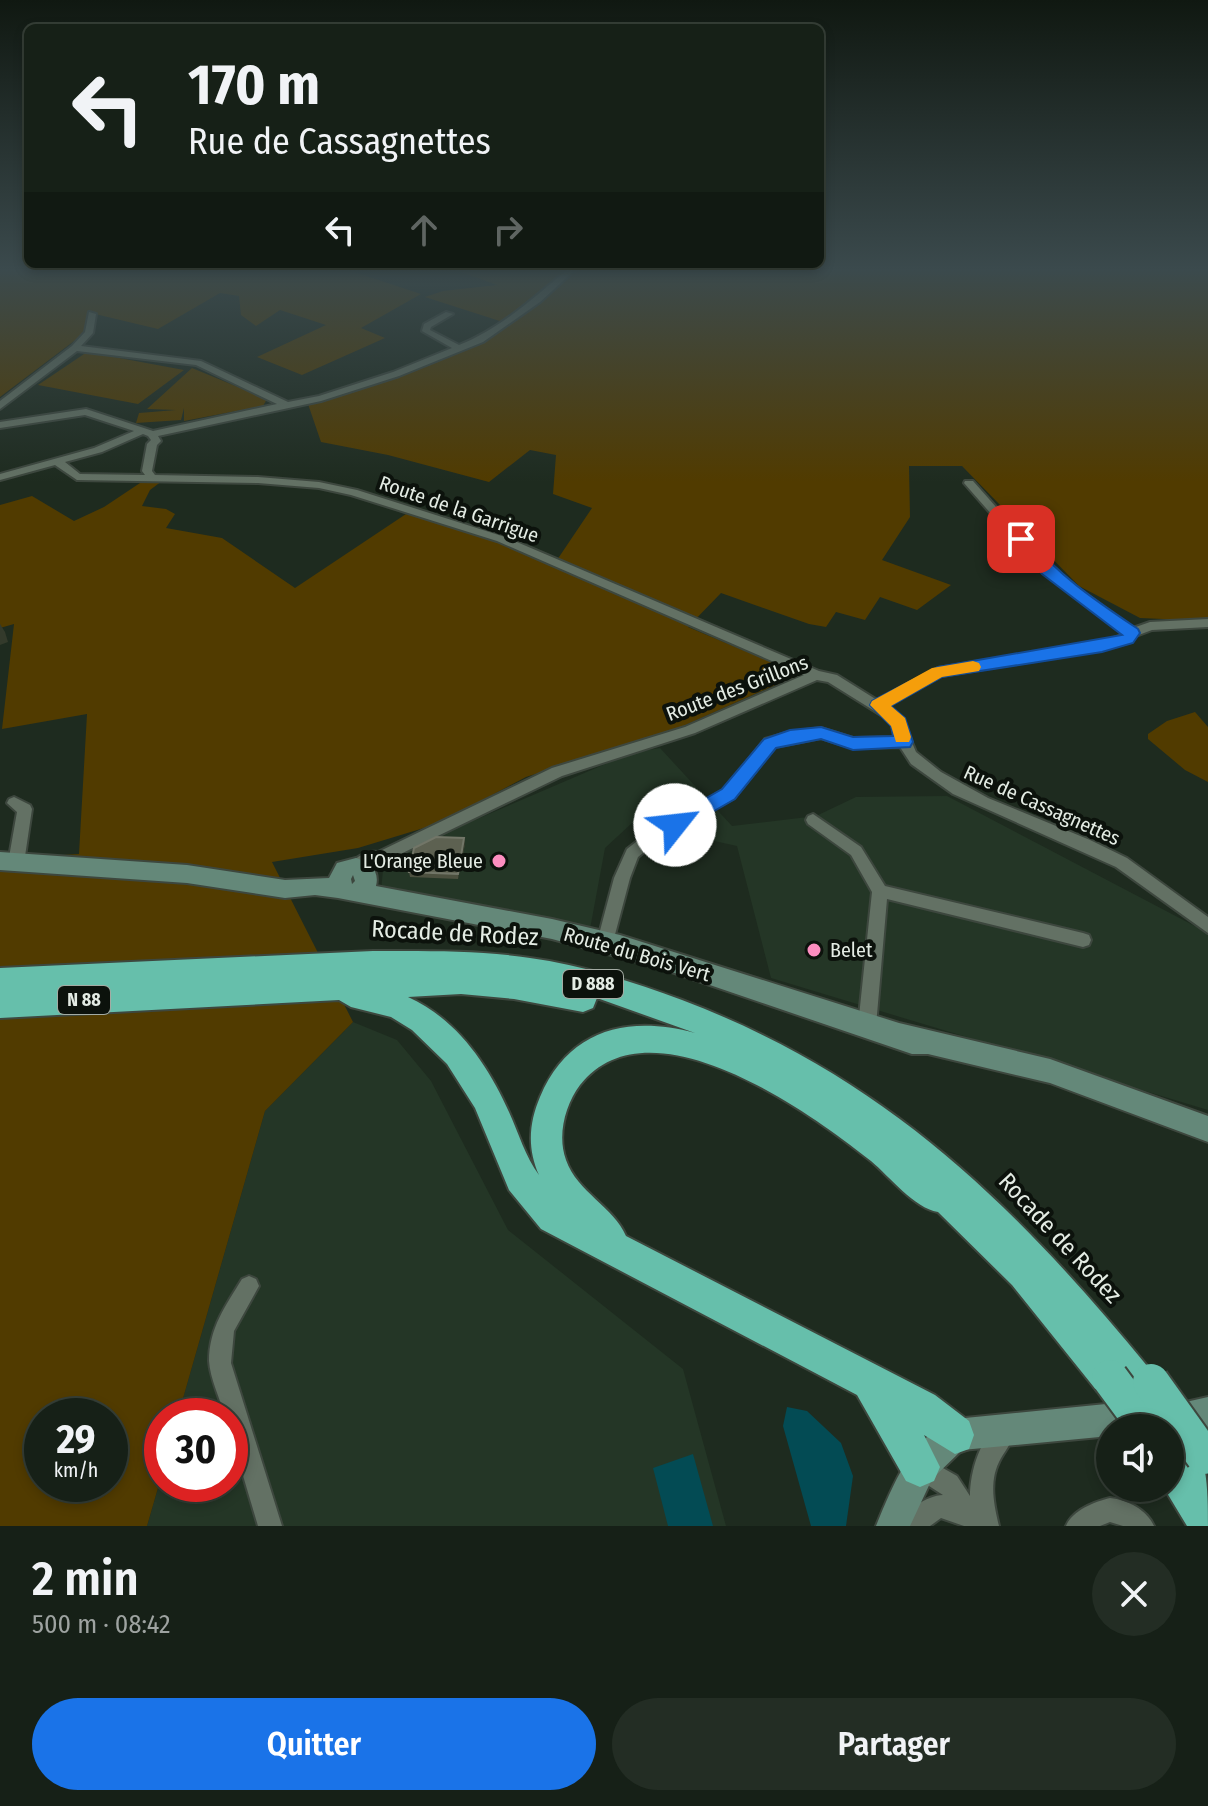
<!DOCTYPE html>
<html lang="fr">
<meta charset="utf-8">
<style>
:root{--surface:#162017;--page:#232d24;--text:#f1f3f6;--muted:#9ea3a1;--line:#353e36;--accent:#1a73e8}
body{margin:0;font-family:"Fira Sans Condensed",sans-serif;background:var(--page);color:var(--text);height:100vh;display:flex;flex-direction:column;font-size:30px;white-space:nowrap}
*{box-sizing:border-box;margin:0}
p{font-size:26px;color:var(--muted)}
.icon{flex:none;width:44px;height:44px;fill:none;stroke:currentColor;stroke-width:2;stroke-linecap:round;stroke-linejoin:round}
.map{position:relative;height:1526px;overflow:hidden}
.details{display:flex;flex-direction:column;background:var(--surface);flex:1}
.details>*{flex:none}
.guide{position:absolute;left:24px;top:24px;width:800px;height:244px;border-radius:12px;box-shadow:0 4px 12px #0003,0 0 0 2px var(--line);background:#162017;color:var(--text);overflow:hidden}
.fabs{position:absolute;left:1096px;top:1414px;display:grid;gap:16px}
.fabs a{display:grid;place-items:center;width:88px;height:88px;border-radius:50%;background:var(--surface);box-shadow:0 4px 12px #0003,0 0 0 2px var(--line);font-size:40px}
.speed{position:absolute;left:24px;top:1398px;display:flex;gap:16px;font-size:40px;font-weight:700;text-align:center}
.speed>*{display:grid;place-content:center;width:104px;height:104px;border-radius:50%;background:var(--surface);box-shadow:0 4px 12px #0003,0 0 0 2px var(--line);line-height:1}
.speed small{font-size:20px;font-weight:400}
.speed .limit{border:12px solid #d22;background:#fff;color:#111}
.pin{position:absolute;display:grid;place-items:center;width:68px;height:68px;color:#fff;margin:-34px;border-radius:16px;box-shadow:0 4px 12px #0006}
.me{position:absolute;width:88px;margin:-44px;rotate:61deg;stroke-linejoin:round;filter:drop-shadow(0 0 6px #0008)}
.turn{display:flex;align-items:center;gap:28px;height:168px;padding:0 32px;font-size:36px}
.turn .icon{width:104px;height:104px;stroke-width:2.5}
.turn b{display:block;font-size:56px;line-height:68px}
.lanes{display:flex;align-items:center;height:76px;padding:0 32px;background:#0003;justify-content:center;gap:40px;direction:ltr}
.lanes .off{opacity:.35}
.round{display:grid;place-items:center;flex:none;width:84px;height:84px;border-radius:42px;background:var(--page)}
.overview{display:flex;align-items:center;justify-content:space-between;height:136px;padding:0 32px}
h1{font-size:48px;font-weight:600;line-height:60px}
.primary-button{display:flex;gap:16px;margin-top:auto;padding:16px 32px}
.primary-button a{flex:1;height:92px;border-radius:48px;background:var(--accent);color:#fff;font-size:32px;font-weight:600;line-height:92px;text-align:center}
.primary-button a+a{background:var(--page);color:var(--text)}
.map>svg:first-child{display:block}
.built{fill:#243626}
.green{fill:#513b00;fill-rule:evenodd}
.water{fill:#034b54}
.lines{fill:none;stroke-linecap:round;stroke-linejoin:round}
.street-casing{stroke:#3d473e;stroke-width:4}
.secondary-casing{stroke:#3d473e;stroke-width:4}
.highway-casing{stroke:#3d473e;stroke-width:4}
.street{fill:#637164;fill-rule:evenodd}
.secondary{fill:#648879;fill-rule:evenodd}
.highway{fill:#66bfab;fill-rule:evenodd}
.highway-bridge-casing{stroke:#3d473e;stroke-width:40;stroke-linecap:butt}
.highway-bridge{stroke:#66bfab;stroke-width:36}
.wall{fill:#4c503f}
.shaded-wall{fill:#333a2b}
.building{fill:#5d6151;stroke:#727668;stroke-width:2}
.route{fill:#1a73e8;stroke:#114b97;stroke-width:2}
.slow{fill:#f59e0b}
.poi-dot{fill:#fd8ec0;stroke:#0c120c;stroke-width:3}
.labels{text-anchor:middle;stroke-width:8;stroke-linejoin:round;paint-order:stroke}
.shield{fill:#0c120c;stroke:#a3aba3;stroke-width:2}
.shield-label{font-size:18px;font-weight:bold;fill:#e4ece4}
.street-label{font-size:20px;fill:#e4ece4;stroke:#0c120c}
.poi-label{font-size:20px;fill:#e4ece4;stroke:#0c120c;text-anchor:end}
.near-street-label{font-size:24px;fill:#e4ece4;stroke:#0c120c}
</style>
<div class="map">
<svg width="1208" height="1526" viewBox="0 0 1208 1526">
<rect width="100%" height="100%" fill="#1e2b1f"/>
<g class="built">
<polygon points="660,748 732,826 816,816 856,797 947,796 1208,933 1208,1110 771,978 737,846 632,823 605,848 590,929 381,891 384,859 631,753"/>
<polygon points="353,1022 397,1040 431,1081 508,1230 683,1369 726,1526 147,1526 162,1474 162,1484 230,1484 230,1416 178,1416 265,1111"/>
</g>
<g class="green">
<polygon points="0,269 345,269 421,294 361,328 385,338 302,375 257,357 326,325 280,310 256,326 241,315 239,296 220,293 158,329 95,314 82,335 0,397"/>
<path d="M453,269h755v352l-68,-3 -61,-32 -117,-120h-53l1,51 -28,43 69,25 -34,25 -37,-13 -15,23 -29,-8 -10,15 -17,-3 -88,-31 -33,34 112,47 -119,53 -155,50 -89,47 -79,24 -86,14 81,160 -88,89 -87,305h-16v58l-15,52h-147v-667l79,-5 8,-140 -85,15 12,-105 -14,4v-123l32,-9 42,25 30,-14 39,-26h19l-12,9 -8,16 24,3 9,5 -9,14 56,10 73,50 111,-74 93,23 58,23 35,-52 -39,-14 3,-39 -26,-5 -41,32 -101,-27 -67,-13 -13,-38c64,-20 145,-39 198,-81l-81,-26 18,-6 54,-6zM42,1416h68v68h-68z"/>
<polygon points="87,352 184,370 138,404 38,385"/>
<polygon points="192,368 267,399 263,406 184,421 184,408 181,420 136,423 139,413 176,410 147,409"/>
<polygon points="1195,712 1208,727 1208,782 1185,770 1148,739 1148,734 1167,721"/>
</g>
<g class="water">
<polygon points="787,1407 807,1411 841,1443 853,1476 846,1526 811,1526 783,1426"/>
<polygon points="693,1454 713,1526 668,1526 653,1468"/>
</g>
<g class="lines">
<defs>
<g id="street">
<path d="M568,269h8l-36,33 -57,40 -84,34 -78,25 -163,35 3,5 -4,4 -5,26 3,4 103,2 61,5 38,8 148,47 314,134 18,4 40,25 61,-32 164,-26 23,-8 -82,-61 -79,-90 1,-2h8l78,88 82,59 17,-6 58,-3v8l-56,3 -16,6 -5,6 -29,8 -161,26 -54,30 15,13 14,33 25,20 47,26 102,42 37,18 81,59v16l-92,-66 -163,-73 -42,-30 -11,-17 -47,1 -32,-10 -46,9 -41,51 -74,41 -22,18 -8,21 -17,64 -2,5 -6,2 -6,-2 -2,-5 17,-64 13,-29 23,-18 74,-41 41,-51 25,-7 31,-4 32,10 44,-1 -8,-17 -61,-38 -11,-2 -122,53 -133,43 -178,86 -11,1 -18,11 -5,-2 -3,-4c6,-10 20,-18 31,-16l174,-84 133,-41 119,-52 -307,-134 -146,-46 -32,-7 -61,-5 -181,-3 -22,-15 -55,15v-6l94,-26 40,-17 -49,-16 -85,13v-6l86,-13 67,22 124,-27 -81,-39 -119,-14 -77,58v-8l72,-55 13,-14 4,-20 7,2 -3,19 -12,13 120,15 87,41 31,-6 74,-24 59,-24 -30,-17 2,-7 22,-12 7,2 -22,13 -1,3 29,15c41,-16 76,-48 109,-76zM143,434l5,2 3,4 -4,4 -5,27 3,4 -65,-1 -15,-12 37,-10z"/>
<polygon points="14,797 30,805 32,809 24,863 21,867 16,869 11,867 8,863 17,812 7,803 9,799"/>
<polygon points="813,814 861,847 885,886 1083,933 1089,935 1091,940 1089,945 1083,947 887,899 876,1026 873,1032 867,1034 861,1032 858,1026 872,892 851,855 808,824 806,820 808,816"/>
<path d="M249,1276l7,3 3,7 -25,45 -3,32 51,163h-24l-28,-94v-16h-5c-5,-17 -15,-38 -16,-55 0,-33 17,-56 33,-82z"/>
<path d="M1004,1423l8,3 3,8c-4,10 -11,18 -16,28 -10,20 -5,43 0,64h-35l-23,-8 -11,8h-32c6,-14 29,-31 45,-31l-31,-20 -4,-8 4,-8 8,-4 37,21 13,20c0,-23 10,-63 34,-73z"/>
<path d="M1110,1498c18,2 37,12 44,28h-31l-13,-4 -10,4h-34c7,-16 28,-24 44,-28z"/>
</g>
<g id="secondary">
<path d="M0,852l187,13 98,15 44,-2 8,-15 19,-5c13,4 24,12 20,28l176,33 68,16 279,88 151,36 158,57v26l-158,-59 -122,-29h-16l-252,-86 -108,-29 -214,-41 -23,-3 -30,3 -98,-15 -187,-13zM353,875l2,6 -3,3 -1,-5z"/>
<polygon points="1208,1397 1208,1429 1188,1431 1177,1426 1172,1415 1177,1404"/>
<path d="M1116,1403l11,5 5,11 -4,9h-18v8l-148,14 -30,29 -22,47h-34c17,-41 35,-89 79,-107z"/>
</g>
<g id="highway">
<path d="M373,951c52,0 105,-1 157,7 52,7 103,24 152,42 203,77 331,203 466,367l6,13 -6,13 -13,6 -14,-7 -11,5 -13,-6 -85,-106 -74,-73c-24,-4 -48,-35 -67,-51 -63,-50 -222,-164 -291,-76 -15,20 -23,51 -14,75 11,32 48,47 60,76l309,159 34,26 5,14 -5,14 -14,5 -31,-19 16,32 -6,14 -14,6 -14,-6 -49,-86 -316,-166 -32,-39 -34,-82 -28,-44 -35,-34 -21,-13 -40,-10 -12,-7 -339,18v-50zM461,994l53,5 69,13 10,-4 4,-10 98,35c-67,-18 -126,-4 -155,64 -11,26 -13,51 -1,78 -14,-19 -20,-41 -30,-63 -21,-47 -52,-93 -101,-115z"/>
<path d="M1182,1428c26,16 26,63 26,98h-21l-23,-38h6v-55z"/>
</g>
</defs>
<use href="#street" class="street-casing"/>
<use href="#secondary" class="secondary-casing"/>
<use href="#highway" class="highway-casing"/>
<use href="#street" class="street"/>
<use href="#secondary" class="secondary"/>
<use href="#highway" class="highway"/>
<defs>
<g id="highway-bridge">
<polyline points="1110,1378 1147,1428"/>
<polyline points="1151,1382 1204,1456"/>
</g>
</defs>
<use href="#highway-bridge" class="highway-bridge-casing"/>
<use href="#highway-bridge" class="highway-bridge"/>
</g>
<polygon class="wall" points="464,838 465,844 458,879 410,877 409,872"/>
<g class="shaded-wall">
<polygon points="0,624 5,632 8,642 0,645"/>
<polygon points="464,838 465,844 458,879 458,874"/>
</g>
<polygon class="building" points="436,837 464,838 458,874 409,872 414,848"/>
<linearGradient id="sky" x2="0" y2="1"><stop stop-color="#101811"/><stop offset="0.56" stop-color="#3b4a4d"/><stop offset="1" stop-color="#3b4a4d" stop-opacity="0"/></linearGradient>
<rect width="1208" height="482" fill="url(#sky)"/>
<path class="route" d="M1021,535l5,1c34,41 69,64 112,93l2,4 -7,10 -31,9 -160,25 -51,29 14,12 8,24 -3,5 -57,3 -32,-11 -45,9 -41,51 -54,31h-13l-3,-5 3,-5 54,-31 42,-50 26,-9 31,-3 32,10 40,-1 -2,-10 -21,-21 2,-4 66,-34 184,-32 -80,-61 -28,-35z"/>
<polygon class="slow" points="973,661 979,663 981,667 979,671 942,677 891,706 905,718 911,737 909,742 896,742 891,726 870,705 872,701 932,668"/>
<g class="poi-dot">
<circle cx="499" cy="861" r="8"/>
<circle cx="814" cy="950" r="8"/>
</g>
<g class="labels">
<g class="shield">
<rect x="563" y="970" width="60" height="28" rx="6"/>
<rect x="58" y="986" width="52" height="28" rx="6"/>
</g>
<g class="shield-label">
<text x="593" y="990">D 888</text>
<text x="84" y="1006">N 88</text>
</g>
<g class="street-label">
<text transform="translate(459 509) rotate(19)" y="7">Route de la Garrigue</text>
<text transform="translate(737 688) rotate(-21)" y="7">Route des Grillons</text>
<text transform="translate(1042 805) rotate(24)" y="7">Rue de Cassagnettes</text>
<text transform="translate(637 954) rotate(16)" y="7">Route du Bois Vert</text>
</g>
<g class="poi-label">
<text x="483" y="868">L'Orange Bleue</text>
<text x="830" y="957" text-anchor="start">Belet</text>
</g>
<g class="near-street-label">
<text transform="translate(455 933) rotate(3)" y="8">Rocade de Rodez</text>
<text transform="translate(1060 1238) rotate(47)" y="8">Rocade de Rodez</text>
</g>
</g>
</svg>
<div class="fabs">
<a><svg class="icon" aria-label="sound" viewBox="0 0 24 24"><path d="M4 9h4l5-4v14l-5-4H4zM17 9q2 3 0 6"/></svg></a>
</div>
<div class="speed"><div>29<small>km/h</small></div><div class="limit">30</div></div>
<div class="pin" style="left:1021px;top:539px;background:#d93025"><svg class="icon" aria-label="arrive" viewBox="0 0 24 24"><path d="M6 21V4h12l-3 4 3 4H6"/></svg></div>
<svg class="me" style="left:675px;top:825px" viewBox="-20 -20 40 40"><circle r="19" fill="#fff"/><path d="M0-13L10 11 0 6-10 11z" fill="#1a73e8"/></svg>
<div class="guide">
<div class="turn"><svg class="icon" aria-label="left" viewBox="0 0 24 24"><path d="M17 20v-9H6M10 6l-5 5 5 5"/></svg><div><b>170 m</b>Rue de Cassagnettes</div></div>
<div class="lanes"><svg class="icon" aria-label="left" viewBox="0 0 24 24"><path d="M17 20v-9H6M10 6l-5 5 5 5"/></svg><svg class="icon off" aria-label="ahead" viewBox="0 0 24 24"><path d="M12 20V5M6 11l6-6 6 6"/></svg><svg class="icon off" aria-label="right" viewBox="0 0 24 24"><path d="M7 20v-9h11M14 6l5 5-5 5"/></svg></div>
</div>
</div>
<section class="details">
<div class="overview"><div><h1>2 min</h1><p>500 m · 08:42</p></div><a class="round"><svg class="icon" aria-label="close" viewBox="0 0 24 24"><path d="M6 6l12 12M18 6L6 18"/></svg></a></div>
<div class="primary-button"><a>Quitter</a><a>Partager</a></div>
</section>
